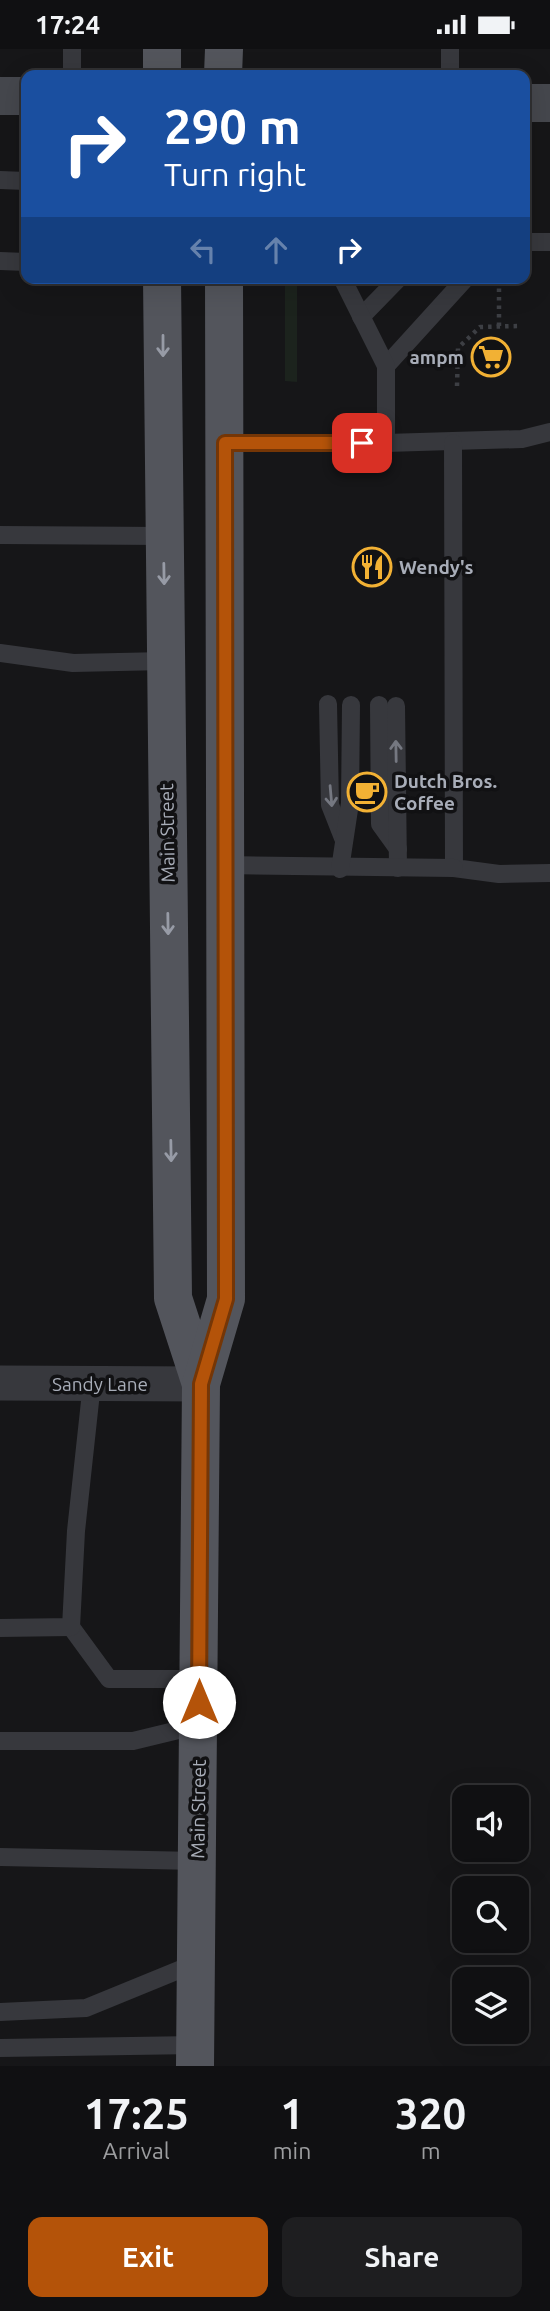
<!DOCTYPE html>
<style>
:root{--surface:#101012;--page:#1e1e20;--text:#f1f3f6;--muted:#9c9d9f;--line:#303032;--accent:#b45309}
body{margin:0;font-family:Ubuntu,sans-serif;background:var(--page);color:var(--text);height:100vh;display:flex;flex-direction:column;font-size:26px;white-space:nowrap}
*{box-sizing:border-box;margin:0}
p{font-size:23px;color:var(--muted)}
.icon{flex:none;width:38px;height:38px;fill:none;stroke:currentColor;stroke-width:2;stroke-linecap:round;stroke-linejoin:round}
.map{position:relative;height:2017px;overflow:hidden}
.sheet{display:flex;flex-direction:column;background:var(--surface);flex:1}
.sheet>*{flex:none}
.hud{position:absolute;left:21px;top:21px;width:509px;height:214px;border-radius:14px;box-shadow:0 7px 28px #0002,0 0 0 2px var(--line);background:#1a4fa0;color:#fff;overflow:hidden}
.controls{position:absolute;left:452px;top:1736px;display:grid;gap:14px}
.controls a{display:grid;place-items:center;width:77px;height:77px;border-radius:14px;background:var(--surface);box-shadow:0 7px 28px #0002,0 0 0 2px var(--line);font-size:35px}
.pin{position:absolute;display:grid;place-items:center;width:60px;height:60px;color:#fff;margin:-30px;border-radius:14px;box-shadow:0 4px 10px #0006}
.me{position:absolute;width:77px;margin:-38px;rotate:0deg;stroke-linejoin:round;filter:drop-shadow(0 0 5px #0008)}
.turn{display:flex;align-items:center;gap:24px;height:147px;padding:0 28px;font-size:32px}
.turn .icon{width:91px;height:91px;stroke-width:2.5}
.turn b{display:block;font-size:49px;line-height:60px}
.lanes{display:flex;align-items:center;height:66px;padding:0 28px;background:#0003;justify-content:center;gap:35px;direction:ltr}
.lanes .off{opacity:.35}
.eta{display:flex;justify-content:space-evenly;align-items:center;height:119px;text-align:center}
.eta b{font-size:42px;font-weight:700;line-height:49px}
.action{display:flex;gap:14px;margin-top:auto;padding:14px 28px}
.action a{flex:1;height:80px;border-radius:14px;background:var(--accent);color:#fff;font-size:28px;font-weight:700;line-height:80px;text-align:center}
.action a+a{background:var(--page);color:var(--text)}
.status{display:flex;justify-content:space-between;align-items:center;height:49px;padding:0 35px;background:var(--surface);direction:ltr}
.status svg{height:19px;fill:currentColor}
.map>svg:first-child{display:block}
.green{fill:#1c231d}
.lines{fill:none;stroke-linecap:round;stroke-linejoin:round}
.path{stroke:#3d3f44;stroke-width:4.5;stroke-dasharray:3.5 5;stroke-linecap:butt}
.lane{stroke:#37383d;stroke-width:18}
.street{stroke:#37383d;stroke-width:35}
.secondary{stroke:#45474d;stroke-width:38}
.primary{stroke:#53555c;stroke-width:38}
.oneway{stroke:#979ba6}
.oneway2{stroke:#757881}
.route-casing{stroke:#753606;stroke-width:18}
.route{stroke:#b45309;stroke-width:12}
.labels{text-anchor:middle;stroke-width:7;stroke-linejoin:round;paint-order:stroke}
.poi-label{font-size:19px;font-weight:bold;fill:#a8adb8;stroke:#111113;text-anchor:start}
.street-label{font-size:19px;fill:#a8adb8;stroke:#111113}
</style>
<div class="status"><b>17:24</b><svg viewBox="0 0 49 12"><path d="M0 12V9h3v3zM5 12V6h3v6zM10 12V3h3v9zM15 12V0h3v12zM26 1h20v11H26zM47 4h2v5h-2z"/></svg></div>
<div class="map">
<svg width="550" height="2017" viewBox="0 0 550 2017">
<rect width="100%" height="100%" fill="#161618"/>
<polygon class="green" points="285,229 297,229 297,333 285,332"/>
<g class="lines">
<g class="path">
<polyline points="499,277 499,229"/>
<polyline points="457,337 458,299 480,278 520,277"/>
</g>
<g class="lane">
<polyline points="72,26 72,0"/>
<polyline points="450,26 450,0"/>
<polyline points="0,131 26,132"/>
<polyline points="525,193 550,193"/>
<polyline points="0,212 26,213"/>
<polyline points="361,268 399,229"/>
<polyline points="386,317 466,229"/>
<polyline points="224,394 386,394 386,317 342,229"/>
<polyline points="386,394 522,390 550,383"/>
<polyline points="453,394 454,819 499,825 550,824"/>
<polyline points="0,486 164,487"/>
<polyline points="0,604 73,614 165,612"/>
<polyline points="328,655 330,756 343,789"/>
<polyline points="379,656 380,775 398,800"/>
<polyline points="396,657 398,819"/>
<polyline points="224,816 454,819"/>
<polyline points="340,820 350,754 351,656"/>
<polyline points="71,1578 109,1630 200,1630"/>
<polyline points="0,1579 71,1578 76,1482 92,1334"/>
<polyline points="0,1692 133,1692 199,1676"/>
<polyline points="0,1808 198,1812"/>
<polyline points="0,1963 86,1959 196,1914"/>
<polyline points="0,1999 196,1996"/>
</g>
<polyline class="street" points="0,1334 201,1335"/>
<g class="secondary">
<polyline points="0,47 26,47"/>
<polyline points="525,54 550,54"/>
</g>
<g class="primary">
<polyline points="162,26 162,0"/>
<polyline points="223,26 224,0"/>
<polyline points="162,229 173,1249 201,1335"/>
<polyline points="195,2017 201,1335 226,1250 224,229"/>
</g>
</g>
<defs><path id="oneway-shaft" d="M-6 0H5M1.5-3L5.5 0L1.5 3" fill="none" stroke-width="1.6" stroke-linecap="round" stroke-linejoin="round" transform="scale(1.75)"/></defs>
<g class="oneway">
<use href="#oneway-shaft" transform="translate(163 297) rotate(90)"/>
<use href="#oneway-shaft" transform="translate(164 525) rotate(89)"/>
<use href="#oneway-shaft" transform="translate(168 875) rotate(89)"/>
<use href="#oneway-shaft" transform="translate(171 1102) rotate(89)"/>
</g>
<g class="oneway2">
<use href="#oneway-shaft" transform="translate(396 702) rotate(-91)"/>
<use href="#oneway-shaft" transform="translate(331 747) rotate(85)"/>
</g>
<g class="lines">
<defs>
<polyline id="route" points="199,1653 201,1335 226,1250 225,394 362,394"/>
</defs>
<use href="#route" class="route-casing"/>
<use href="#route" class="route"/>
</g>
<defs>
<symbol id="supermarket-ring" viewBox="-11 -11 22 22"><circle r="9.5" fill="#111113" stroke="#f2b134" stroke-width="1.5"/><path d="M-6-5.5h2.5l.6 2H6L4.5 2H-2.5L-4.4-4H-6ZM-1.5 3.2a1.3 1.3 0 1 0 .1 0ZM3 3.2a1.3 1.3 0 1 0 .1 0Z" fill="#f2b134"/></symbol>
<symbol id="restaurant-ring" viewBox="-11 -11 22 22"><circle r="9.5" fill="#111113" stroke="#f2b134" stroke-width="1.5"/><path d="M-5-6h1v4h1v-4h1v4h1v-4h1v5L-1.5 .5V6h-2V.5L-5-1ZM5-6V6H3V1.5H1.5Q1.5-4 5-6Z" fill="#f2b134"/></symbol>
<symbol id="cafe-ring" viewBox="-11 -11 22 22"><circle r="9.5" fill="#111113" stroke="#f2b134" stroke-width="1.5"/><path d="M-5.5-4.5H6V0H3Q3 3.5 0 3.5H-2.5Q-5.5 3.5-5.5 0ZM3-3.2v2h1.7v-2ZM-6 4.5H4V6H-6Z" fill="#f2b134"/></symbol>
</defs>
<g fill-rule="evenodd">
<use href="#supermarket-ring" x="469" y="286" width="44" height="44"/>
<use href="#restaurant-ring" x="350" y="496" width="44" height="44"/>
<use href="#cafe-ring" x="345" y="721" width="44" height="44"/>
</g>
<g class="labels">
<g class="poi-label">
<text x="464" y="315" text-anchor="end">ampm</text>
<text x="399" y="525">Wendy's</text>
<text x="394" y="739">Dutch Bros.<tspan x="394" dy="22">Coffee</tspan></text>
</g>
<g class="street-label">
<text transform="translate(167 784) rotate(-91)" y="7">Main Street</text>
<text x="100" y="1342">Sandy Lane</text>
<text transform="translate(198 1760) rotate(-89)" y="7">Main Street</text>
</g>
</g>
</svg>
<div class="controls">
<a><svg class="icon" aria-label="sound" viewBox="0 0 24 24"><path d="M4 9h4l5-4v14l-5-4H4zM17 9q2 3 0 6"/></svg></a>
<a><svg class="icon" aria-label="search" viewBox="0 0 24 24"><circle cx="10" cy="10" r="6"/><path d="M15 15l6 6"/></svg></a>
<a><svg class="icon" aria-label="layers" viewBox="0 0 24 24"><path d="M12 4l9 5-9 5-9-5zM3 14l9 5 9-5"/></svg></a>
</div>
<div class="pin" style="left:362px;top:394px;background:#d93025"><svg class="icon" aria-label="arrive" viewBox="0 0 24 24"><path d="M6 21V4h12l-3 4 3 4H6"/></svg></div>
<svg class="me" style="left:199px;top:1653px" viewBox="-20 -20 40 40"><circle r="19" fill="#fff"/><path d="M0-13L10 11 0 6-10 11z" fill="#b45309"/></svg>
<div class="hud">
<div class="turn"><svg class="icon" aria-label="right" viewBox="0 0 24 24"><path d="M7 20v-9h11M14 6l5 5-5 5"/></svg><div><b>290 m</b>Turn right</div></div>
<div class="lanes"><svg class="icon off" aria-label="left" viewBox="0 0 24 24"><path d="M17 20v-9H6M10 6l-5 5 5 5"/></svg><svg class="icon off" aria-label="ahead" viewBox="0 0 24 24"><path d="M12 20V5M6 11l6-6 6 6"/></svg><svg class="icon" aria-label="right" viewBox="0 0 24 24"><path d="M7 20v-9h11M14 6l5 5-5 5"/></svg></div>
</div>
</div>
<section class="sheet">
<div class="eta">
<div><b>17:25</b><p>Arrival</p></div>
<div><b>1</b><p>min</p></div>
<div><b>320</b><p>m</p></div>
</div>
<div class="action"><a>Exit</a><a>Share</a></div>
</section>
